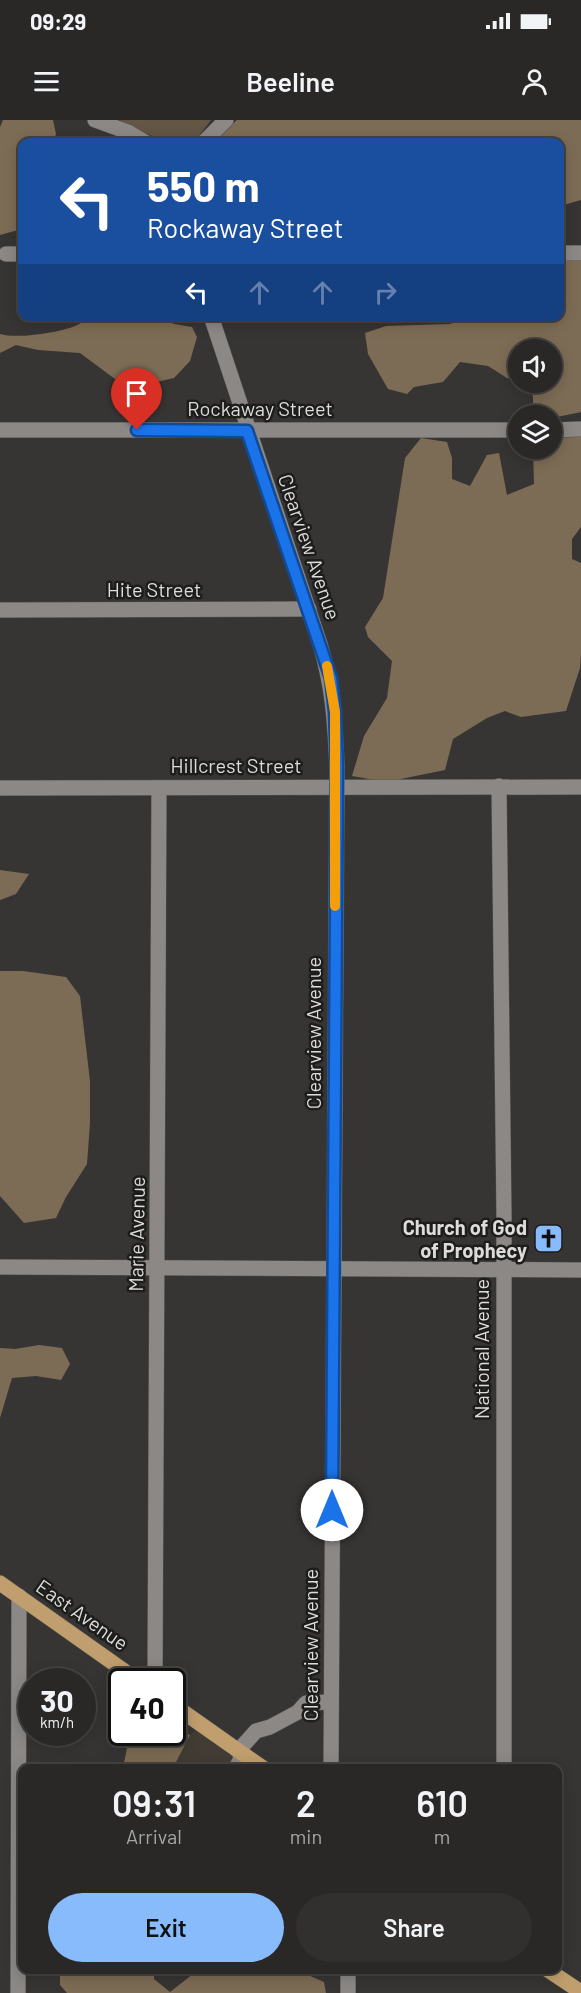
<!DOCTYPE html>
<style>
:root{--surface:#292826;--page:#31302e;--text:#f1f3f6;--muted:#a5a6a7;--line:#454443;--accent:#87bbfc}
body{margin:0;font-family:Barlow,sans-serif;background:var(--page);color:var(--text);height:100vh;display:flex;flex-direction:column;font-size:22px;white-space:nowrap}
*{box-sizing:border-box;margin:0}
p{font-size:20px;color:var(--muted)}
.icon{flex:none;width:33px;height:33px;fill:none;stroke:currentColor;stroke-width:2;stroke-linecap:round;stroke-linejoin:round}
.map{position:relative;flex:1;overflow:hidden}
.sheet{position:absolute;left:18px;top:1644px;width:544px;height:210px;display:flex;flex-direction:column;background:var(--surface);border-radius:12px;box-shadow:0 3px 15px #0003,0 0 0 2px var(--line)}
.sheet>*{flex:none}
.hud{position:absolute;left:18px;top:18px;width:546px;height:183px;border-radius:12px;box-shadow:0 3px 15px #0003,0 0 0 2px var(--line);background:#1a4fa0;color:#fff;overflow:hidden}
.controls{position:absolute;left:508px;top:219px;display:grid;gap:12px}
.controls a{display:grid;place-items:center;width:54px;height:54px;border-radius:50%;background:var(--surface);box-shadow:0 3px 15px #0003,0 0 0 2px var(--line);font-size:30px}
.speed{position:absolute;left:18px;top:1548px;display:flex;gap:12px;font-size:30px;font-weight:700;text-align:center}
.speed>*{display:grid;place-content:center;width:78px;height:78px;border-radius:50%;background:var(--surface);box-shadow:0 3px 15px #0003,0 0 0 2px var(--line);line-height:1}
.speed small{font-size:15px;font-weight:400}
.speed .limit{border:3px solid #111;border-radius:9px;background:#fff;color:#111}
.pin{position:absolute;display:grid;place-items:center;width:51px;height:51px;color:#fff;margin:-62px -26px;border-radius:50% 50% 50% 0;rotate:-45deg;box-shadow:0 0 6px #0007}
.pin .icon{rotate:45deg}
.me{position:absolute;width:66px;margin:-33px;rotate:0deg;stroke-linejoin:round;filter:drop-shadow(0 0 4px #0008)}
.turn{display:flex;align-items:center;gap:21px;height:126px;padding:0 30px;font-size:27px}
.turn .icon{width:78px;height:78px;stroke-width:2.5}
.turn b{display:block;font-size:42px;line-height:51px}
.lanes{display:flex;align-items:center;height:57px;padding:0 30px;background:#0003;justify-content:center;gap:30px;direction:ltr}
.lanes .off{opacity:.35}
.eta{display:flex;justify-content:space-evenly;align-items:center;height:102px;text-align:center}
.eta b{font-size:36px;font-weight:600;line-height:42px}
.action{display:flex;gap:12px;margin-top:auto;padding:12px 30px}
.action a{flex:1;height:69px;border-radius:36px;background:var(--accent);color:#111;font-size:24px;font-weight:600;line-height:69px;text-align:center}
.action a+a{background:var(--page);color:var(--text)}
.status{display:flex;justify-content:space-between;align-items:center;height:42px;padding:0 30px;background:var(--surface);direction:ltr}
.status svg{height:16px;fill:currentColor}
header{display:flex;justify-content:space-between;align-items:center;height:78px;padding:0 30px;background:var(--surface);font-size:27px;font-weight:600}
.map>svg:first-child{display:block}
.built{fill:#423c35}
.green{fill:#645644}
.forest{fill:#7d6c55}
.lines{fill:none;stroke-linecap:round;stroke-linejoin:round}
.minor-casing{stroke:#535250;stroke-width:16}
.major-casing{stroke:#535250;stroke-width:16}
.minor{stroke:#8b8886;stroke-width:15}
.major{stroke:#c09e6d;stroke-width:15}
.route-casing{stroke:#114b97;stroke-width:15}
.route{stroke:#1a73e8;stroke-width:10}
.slow{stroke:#f59e0b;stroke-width:10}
.labels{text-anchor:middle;stroke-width:5;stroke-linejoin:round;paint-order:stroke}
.street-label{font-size:20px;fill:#dddcda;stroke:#1d1d1c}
.poi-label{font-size:20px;font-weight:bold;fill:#dddcda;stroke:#1d1d1c;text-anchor:end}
</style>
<div class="status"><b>09:29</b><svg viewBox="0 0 49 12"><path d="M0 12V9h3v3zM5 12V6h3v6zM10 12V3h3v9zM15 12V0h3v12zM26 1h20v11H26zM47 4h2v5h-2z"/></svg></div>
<header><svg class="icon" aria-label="menu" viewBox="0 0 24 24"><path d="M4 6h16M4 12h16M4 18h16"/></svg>Beeline<svg class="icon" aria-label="person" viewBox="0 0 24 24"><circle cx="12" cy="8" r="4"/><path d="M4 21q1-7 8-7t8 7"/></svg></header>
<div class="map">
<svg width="581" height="1873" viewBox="0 0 581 1873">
<rect width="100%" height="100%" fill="#373533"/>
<polygon class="built" points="196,1610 249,1648 173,1648 190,1615"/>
<polygon class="green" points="119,0 211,0 194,22 160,22 152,16"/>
<g class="forest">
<polygon points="3,0 53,0 56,14 53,22 22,22 22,109 0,115 0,7"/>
<polygon points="237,0 581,0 581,80 560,86 560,22 212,22"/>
<polygon points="560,138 581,140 581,292 552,298 552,296 533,295 533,276 523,263 552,262 552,230 519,230 519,261 507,258 488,246 460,242 443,262 414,267 407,274 388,269 368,234 365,213 386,206 450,204 462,200 485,203 501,197 560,196"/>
<path d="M91,197h65l18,7 18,3 5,10 -7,24 -16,17 -22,5 -24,2 -13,-6 -35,-26 -42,-3 -22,-5 -16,8v-19c16,5 58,-1 75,-8 6,-2 11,-7 16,-9z"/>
<polygon points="581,310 581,407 572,419 572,439 581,443 581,534 580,548 566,591 521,597 505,591 487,598 453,619 445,650 386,662 352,656 364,616 387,578 392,541 368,517 365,507 383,478 405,338 421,318 447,322 452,338 452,359 470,366 487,335 499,333 507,375 534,364 533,329 552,328 552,319"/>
<polygon points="0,750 29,754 16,774 0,780"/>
<polygon points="0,851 23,851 66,857 80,876 90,961 90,1003 87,1044 66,1077 56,1098 24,1103 0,1076"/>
<polygon points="39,1225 62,1228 70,1244 61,1260 36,1256 12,1258 0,1298 0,1228 15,1229"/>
<polygon points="173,1606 190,1615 173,1648 123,1648 130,1613 172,1612"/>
<polygon points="60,1850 154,1850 154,1859 170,1872 198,1850 300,1850 301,1852 324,1862 326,1873 67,1873 60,1865"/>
</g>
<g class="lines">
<defs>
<g id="minor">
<polyline points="95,0 128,12 145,22"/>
<polyline points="204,22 226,0"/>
<polyline points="560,133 581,133"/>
<polyline points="6,134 22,134"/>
<path d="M211,196l109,328c13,43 15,79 17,123l-6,1001"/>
<polyline points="0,310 519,310"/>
<polyline points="552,310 581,309"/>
<polyline points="0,490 309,489"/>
<polyline points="499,666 504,1097 504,1648"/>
<polyline points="0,668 581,667"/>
<polyline points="0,1147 581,1150"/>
<polyline points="155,1562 159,668"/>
<polyline points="238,1631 256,1611 270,1607 298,1592 306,1583 331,1582"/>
<polyline points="236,1648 243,1634"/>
<polyline points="18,1873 19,1476"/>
<polyline points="348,1873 348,1850"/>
</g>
<g id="major">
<polyline points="0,1463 140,1562"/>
<polyline points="172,1584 263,1648"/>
<polyline points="548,1850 581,1872"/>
</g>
</defs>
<use href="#minor" class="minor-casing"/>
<use href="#major" class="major-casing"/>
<use href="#minor" class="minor"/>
<use href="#major" class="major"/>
</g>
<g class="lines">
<defs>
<polyline id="route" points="137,310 247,311 331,558 335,592 337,647 332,1390"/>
</defs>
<use href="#route" class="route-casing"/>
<use href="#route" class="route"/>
<polyline class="slow" points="327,546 335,592 335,786"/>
</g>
<defs>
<symbol id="church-square" viewBox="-11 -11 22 22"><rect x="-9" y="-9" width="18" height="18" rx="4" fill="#87bbfc" stroke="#1d1d1c"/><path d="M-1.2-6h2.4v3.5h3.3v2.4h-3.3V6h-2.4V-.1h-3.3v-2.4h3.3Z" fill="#111"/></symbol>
</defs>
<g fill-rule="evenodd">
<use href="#church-square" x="532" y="1102" width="33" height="33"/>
</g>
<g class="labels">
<g class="street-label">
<text x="260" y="296">Rockaway Street</text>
<text transform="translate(309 427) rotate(71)" y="7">Clearview Avenue</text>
<text x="154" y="477">Hite Street</text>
<text x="236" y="653">Hillcrest Street</text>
<text transform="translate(314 913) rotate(-90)" y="7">Clearview Avenue</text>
<text transform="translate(137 1114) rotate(-89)" y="7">Marie Avenue</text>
<text transform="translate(482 1229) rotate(-90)" y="7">National Avenue</text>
<text transform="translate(82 1495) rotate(35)" y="7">East Avenue</text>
<text transform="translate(311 1525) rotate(-90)" y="7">Clearview Avenue</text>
</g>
<g class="poi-label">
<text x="527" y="1115">Church of God<tspan x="527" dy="23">of Prophecy</tspan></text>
</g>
</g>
</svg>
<div class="controls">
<a><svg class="icon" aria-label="sound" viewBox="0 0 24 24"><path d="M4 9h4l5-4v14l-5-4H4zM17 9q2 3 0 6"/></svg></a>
<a><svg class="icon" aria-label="layers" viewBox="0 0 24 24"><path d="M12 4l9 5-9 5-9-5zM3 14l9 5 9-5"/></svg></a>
</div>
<div class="speed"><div>30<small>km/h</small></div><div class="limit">40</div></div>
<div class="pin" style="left:137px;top:310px;background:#d93025"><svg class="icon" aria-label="arrive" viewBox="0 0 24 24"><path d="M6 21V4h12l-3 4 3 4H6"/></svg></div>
<svg class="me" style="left:332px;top:1390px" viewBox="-20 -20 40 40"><circle r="19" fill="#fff"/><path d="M0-13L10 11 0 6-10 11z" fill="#1a73e8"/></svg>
<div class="hud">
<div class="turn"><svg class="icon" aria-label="left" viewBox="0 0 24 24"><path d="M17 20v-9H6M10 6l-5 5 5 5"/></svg><div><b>550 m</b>Rockaway Street</div></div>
<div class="lanes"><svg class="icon" aria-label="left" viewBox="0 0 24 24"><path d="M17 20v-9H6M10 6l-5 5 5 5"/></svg><svg class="icon off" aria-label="ahead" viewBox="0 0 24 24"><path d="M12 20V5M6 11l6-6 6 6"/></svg><svg class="icon off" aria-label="ahead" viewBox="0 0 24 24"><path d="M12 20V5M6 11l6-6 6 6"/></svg><svg class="icon off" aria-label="right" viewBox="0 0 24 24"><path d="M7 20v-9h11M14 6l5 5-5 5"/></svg></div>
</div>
<section class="sheet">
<div class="eta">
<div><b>09:31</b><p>Arrival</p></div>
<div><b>2</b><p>min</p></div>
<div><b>610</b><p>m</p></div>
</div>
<div class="action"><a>Exit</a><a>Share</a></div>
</section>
</div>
